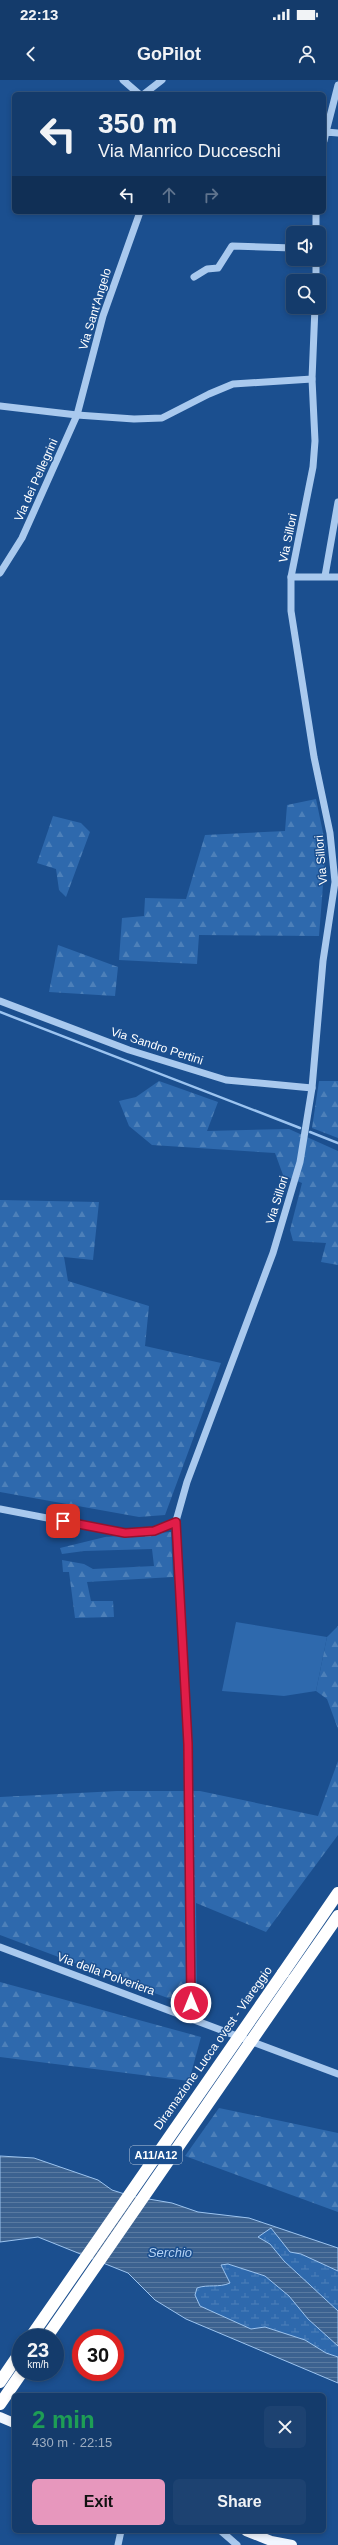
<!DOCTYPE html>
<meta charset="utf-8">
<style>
:root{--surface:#143b6b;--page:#1d4271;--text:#f1f3f6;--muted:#9dadc1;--line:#33557e;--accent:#e797bd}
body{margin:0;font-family:Arial,sans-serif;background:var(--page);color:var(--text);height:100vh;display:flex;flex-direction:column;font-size:15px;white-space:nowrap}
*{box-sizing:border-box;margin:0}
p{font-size:13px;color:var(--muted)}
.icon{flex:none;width:22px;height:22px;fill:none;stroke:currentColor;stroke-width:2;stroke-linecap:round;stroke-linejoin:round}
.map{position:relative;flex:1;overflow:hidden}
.side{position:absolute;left:12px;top:2313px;width:314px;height:140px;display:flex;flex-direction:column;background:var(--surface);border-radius:6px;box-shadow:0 2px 6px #0003,0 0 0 1px var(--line)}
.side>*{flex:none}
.hud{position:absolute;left:12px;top:12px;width:314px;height:122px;border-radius:6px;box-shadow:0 2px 6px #0003,0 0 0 1px var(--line);background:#143b6b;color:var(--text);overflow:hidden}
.controls{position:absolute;left:286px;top:146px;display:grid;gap:8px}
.controls a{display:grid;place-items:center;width:40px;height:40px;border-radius:6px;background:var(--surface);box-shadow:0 2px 6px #0003,0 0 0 1px var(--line);font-size:20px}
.speed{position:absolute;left:12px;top:2249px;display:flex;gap:8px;font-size:20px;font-weight:700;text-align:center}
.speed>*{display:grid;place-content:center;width:52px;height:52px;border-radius:50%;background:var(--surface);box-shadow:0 2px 6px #0003,0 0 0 1px var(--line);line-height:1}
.speed small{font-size:10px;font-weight:400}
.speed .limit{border:6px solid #d22;background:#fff;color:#111}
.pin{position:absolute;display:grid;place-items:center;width:34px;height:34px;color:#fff;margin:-17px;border-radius:8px;box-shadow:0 2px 6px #0006}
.me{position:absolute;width:44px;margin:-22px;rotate:0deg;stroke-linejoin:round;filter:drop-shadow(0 0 3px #0008)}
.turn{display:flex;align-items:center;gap:14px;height:84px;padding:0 20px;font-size:18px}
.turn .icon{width:52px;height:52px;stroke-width:2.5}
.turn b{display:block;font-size:28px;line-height:34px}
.lanes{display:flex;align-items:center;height:38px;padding:0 20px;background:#0003;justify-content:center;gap:20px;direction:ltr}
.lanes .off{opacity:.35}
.round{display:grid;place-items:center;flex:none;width:42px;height:42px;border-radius:6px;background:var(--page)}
.overview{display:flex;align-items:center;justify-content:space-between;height:68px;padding:0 20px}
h1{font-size:24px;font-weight:600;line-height:30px;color:#1e9e55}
.button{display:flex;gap:8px;margin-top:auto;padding:8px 20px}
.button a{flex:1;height:46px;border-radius:6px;background:var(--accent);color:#111;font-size:16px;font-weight:600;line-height:46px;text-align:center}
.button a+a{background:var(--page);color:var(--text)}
.status{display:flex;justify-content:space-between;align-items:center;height:28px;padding:0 20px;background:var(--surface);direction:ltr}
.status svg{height:11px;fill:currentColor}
header{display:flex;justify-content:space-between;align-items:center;height:52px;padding:0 20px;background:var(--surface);font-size:18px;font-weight:600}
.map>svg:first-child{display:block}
.grass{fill:#2e69ad}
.forest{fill:url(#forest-firs)}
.wetland{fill:url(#wetland-marsh)}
.water{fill:url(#water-rules);stroke:#9cc4f0}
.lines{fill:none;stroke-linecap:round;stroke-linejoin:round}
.stream{stroke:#9cc4f0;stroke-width:2.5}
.minor{stroke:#a9c9ee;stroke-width:7}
.major{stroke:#f0f6ff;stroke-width:10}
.highway{stroke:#fff;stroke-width:12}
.highway-bridge{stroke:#fff;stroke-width:12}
.route-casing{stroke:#92132f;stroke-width:10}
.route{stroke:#e11d48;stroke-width:7}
.labels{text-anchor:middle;stroke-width:3;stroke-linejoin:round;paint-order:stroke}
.shield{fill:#1b4f8f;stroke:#bbcadd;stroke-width:1}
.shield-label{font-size:11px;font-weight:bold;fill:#fff}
.street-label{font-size:12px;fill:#fff;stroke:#1b4f8f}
.water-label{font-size:13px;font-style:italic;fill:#b5d3f5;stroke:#1b4f8f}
</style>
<div class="status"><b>22:13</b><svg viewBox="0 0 49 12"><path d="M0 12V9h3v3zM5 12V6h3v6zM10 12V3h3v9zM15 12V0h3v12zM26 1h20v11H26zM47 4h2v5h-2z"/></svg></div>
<header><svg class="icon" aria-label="back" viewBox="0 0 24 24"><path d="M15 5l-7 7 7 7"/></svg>GoPilot<svg class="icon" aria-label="person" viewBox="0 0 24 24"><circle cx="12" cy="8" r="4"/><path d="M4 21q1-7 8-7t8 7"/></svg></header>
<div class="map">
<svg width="338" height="2465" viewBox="0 0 338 2465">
<defs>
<pattern id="forest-firs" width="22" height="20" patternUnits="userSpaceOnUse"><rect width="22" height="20" fill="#2e69ad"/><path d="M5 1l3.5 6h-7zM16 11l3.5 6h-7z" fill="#4d80b9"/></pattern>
<pattern id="wetland-marsh" width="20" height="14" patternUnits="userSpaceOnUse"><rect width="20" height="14" fill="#2e69ad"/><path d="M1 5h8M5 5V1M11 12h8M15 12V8" fill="none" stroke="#4d80b9"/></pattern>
<pattern id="water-rules" width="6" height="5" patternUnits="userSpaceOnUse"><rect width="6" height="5" fill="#3c6290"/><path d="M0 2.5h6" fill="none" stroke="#597aa1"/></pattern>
</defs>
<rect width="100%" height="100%" fill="#1b4f8f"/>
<polygon class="grass" points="236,1542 327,1557 316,1611 284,1616 222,1611"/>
<g class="forest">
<polygon points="316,719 326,767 319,856 199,855 197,884 119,880 122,838 144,836 145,818 186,819 205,755 285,751 287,725"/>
<polygon points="53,736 81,743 90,752 66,817 59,810 56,789 37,783"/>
<polygon points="58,865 118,887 115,916 49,912"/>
<polygon points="159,1001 218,1022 207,1051 289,1049 338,1071 338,1185 321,1182 326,1163 293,1161 290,1150 302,1103 283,1095 275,1073 152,1065 129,1046 119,1021 136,1017"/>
<polygon points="319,1001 338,1001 338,1058 312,1048"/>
<polygon points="0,1120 99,1122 93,1180 64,1177 68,1201 149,1226 145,1266 221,1283 165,1435 139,1437 0,1412"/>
<polygon points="171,1452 173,1497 87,1502 91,1521 113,1521 114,1537 75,1538 69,1492 63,1492 62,1480 84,1484 93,1489 154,1486 152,1469 84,1471 62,1474 60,1468 105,1457"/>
<polygon points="338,1546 338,1649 327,1619 316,1611 327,1557"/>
<polygon points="338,1681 338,1755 266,1852 196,1823 197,1929 0,1855 0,1717 117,1711 200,1711 318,1736"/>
<polygon points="0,1902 201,1957 189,2001 0,1977"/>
<polygon points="219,2028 338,2053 338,2132 185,2076"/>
</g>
<g class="wetland">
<polygon points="271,2148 290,2172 301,2174 338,2191 338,2231 283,2181 270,2164 258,2157"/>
<path d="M228,2184l37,12 24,20 19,23 26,21 4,6v11l-12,-4 -21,-13 -40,-13 -14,2 -51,-23 -5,-11 2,-7c11,-4 22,0 33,-5l-9,-18z"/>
</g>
<path class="water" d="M0,2076l34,2 64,22 14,10 19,6 41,7 26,9 51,6 89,30v23l-37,-17 -11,-2 -19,-24 -13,9 12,7 14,17 54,50v35l-30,-27 -19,-23 -24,-20 -37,-12 -7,1 9,18c-11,5 -22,1 -33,5l-2,7 5,11 51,23 14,-2 40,13 21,13 12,4v26l-152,-64 -31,-19 -27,-27 -90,-36 -38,5z"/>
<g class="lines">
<g class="stream">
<polyline points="0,932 300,1048"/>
<polyline points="310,1052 338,1063"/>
</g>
<g class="minor">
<polyline points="123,0 139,14"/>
<polyline points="144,14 162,0"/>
<polyline points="326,52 338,5"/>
<polyline points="324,61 326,52 338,53"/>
<polyline points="316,153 316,132"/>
<polyline points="316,179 316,201"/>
<polyline points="194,197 207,189 218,188 232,166 293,168"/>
<polyline points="0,326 77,335 134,339 162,338 209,314 233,304 312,299 315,227"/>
<polyline points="0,493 22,458 77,335 103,236 140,132"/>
<polyline points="325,496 338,422"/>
<polyline points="291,497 338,497"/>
<polyline points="0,921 129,970 226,1000 312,1008"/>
<polyline points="0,1429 125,1453 154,1451 176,1441"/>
<polyline points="0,1867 338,1994"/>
<polyline points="191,1938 188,1664 176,1441 187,1402 273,1173 300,1082 312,1008 323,881 335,802 330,753 314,677 291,531 291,497 313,387 315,361 312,299"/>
<polyline points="221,2451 237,2465"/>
<polyline points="118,2465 121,2451"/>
</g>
<g class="major">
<polyline points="0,2337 14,2343"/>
<polyline points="246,2451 271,2461 292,2465"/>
</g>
<g class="highway">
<polyline points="283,1893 338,1813"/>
<polyline points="294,1899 338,1836"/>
<polyline points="0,2302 21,2271"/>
<polyline points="0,2324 22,2292"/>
</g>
<g class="highway-bridge">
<polyline points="30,2258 283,1893"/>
<polyline points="46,2258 294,1899"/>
</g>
</g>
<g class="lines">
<defs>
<polyline id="route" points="63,1441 125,1453 154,1451 176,1442 188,1664 191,1923"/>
</defs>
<use href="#route" class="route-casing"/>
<use href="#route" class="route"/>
</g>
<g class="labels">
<rect class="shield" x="130" y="2066" width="52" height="18" rx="3"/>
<g class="shield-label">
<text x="156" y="2079">A11/A12</text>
</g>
<g class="street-label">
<text transform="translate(95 229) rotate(-73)" y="4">Via Sant'Angelo</text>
<text transform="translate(36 400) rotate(-66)" y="4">Via dei Pellegrini</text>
<text transform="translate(288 458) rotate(-78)" y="4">Via Sillori</text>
<text transform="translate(321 780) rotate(-95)" y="4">Via Sillori</text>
<text transform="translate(157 966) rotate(18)" y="4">Via Sandro Pertini</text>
<text transform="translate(277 1120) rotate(-73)" y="4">Via Sillori</text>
<text transform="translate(106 1894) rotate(20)" y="4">Via della Polveriera</text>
<text transform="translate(213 1968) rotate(-55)" y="4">Diramazione Lucca ovest - Viareggio</text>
</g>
<g class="water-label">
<text x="170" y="2177">Serchio</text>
</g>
</g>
</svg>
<div class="controls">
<a><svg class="icon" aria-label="sound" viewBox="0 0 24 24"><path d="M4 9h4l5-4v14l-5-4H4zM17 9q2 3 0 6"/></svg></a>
<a><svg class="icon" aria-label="search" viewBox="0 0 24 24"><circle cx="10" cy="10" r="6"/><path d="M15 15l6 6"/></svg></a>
</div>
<div class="speed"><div>23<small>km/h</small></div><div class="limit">30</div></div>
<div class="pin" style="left:63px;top:1441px;background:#d93025"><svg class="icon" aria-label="arrive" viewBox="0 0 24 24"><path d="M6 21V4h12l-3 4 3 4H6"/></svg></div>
<svg class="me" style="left:191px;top:1923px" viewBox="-20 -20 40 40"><circle r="17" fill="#e11d48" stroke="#fff" stroke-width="3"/><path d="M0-11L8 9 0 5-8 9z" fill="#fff"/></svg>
<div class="hud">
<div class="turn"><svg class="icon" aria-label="left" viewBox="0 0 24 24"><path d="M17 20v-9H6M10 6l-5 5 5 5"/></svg><div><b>350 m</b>Via Manrico Ducceschi</div></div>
<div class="lanes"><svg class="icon" aria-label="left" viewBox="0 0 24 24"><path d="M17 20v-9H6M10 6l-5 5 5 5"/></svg><svg class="icon off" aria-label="ahead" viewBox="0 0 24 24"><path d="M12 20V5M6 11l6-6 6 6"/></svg><svg class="icon off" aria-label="right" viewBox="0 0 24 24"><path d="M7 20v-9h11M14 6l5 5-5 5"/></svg></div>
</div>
<section class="side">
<div class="overview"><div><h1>2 min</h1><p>430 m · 22:15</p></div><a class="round"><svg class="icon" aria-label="close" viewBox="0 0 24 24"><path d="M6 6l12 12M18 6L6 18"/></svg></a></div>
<div class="button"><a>Exit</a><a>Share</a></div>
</section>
</div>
